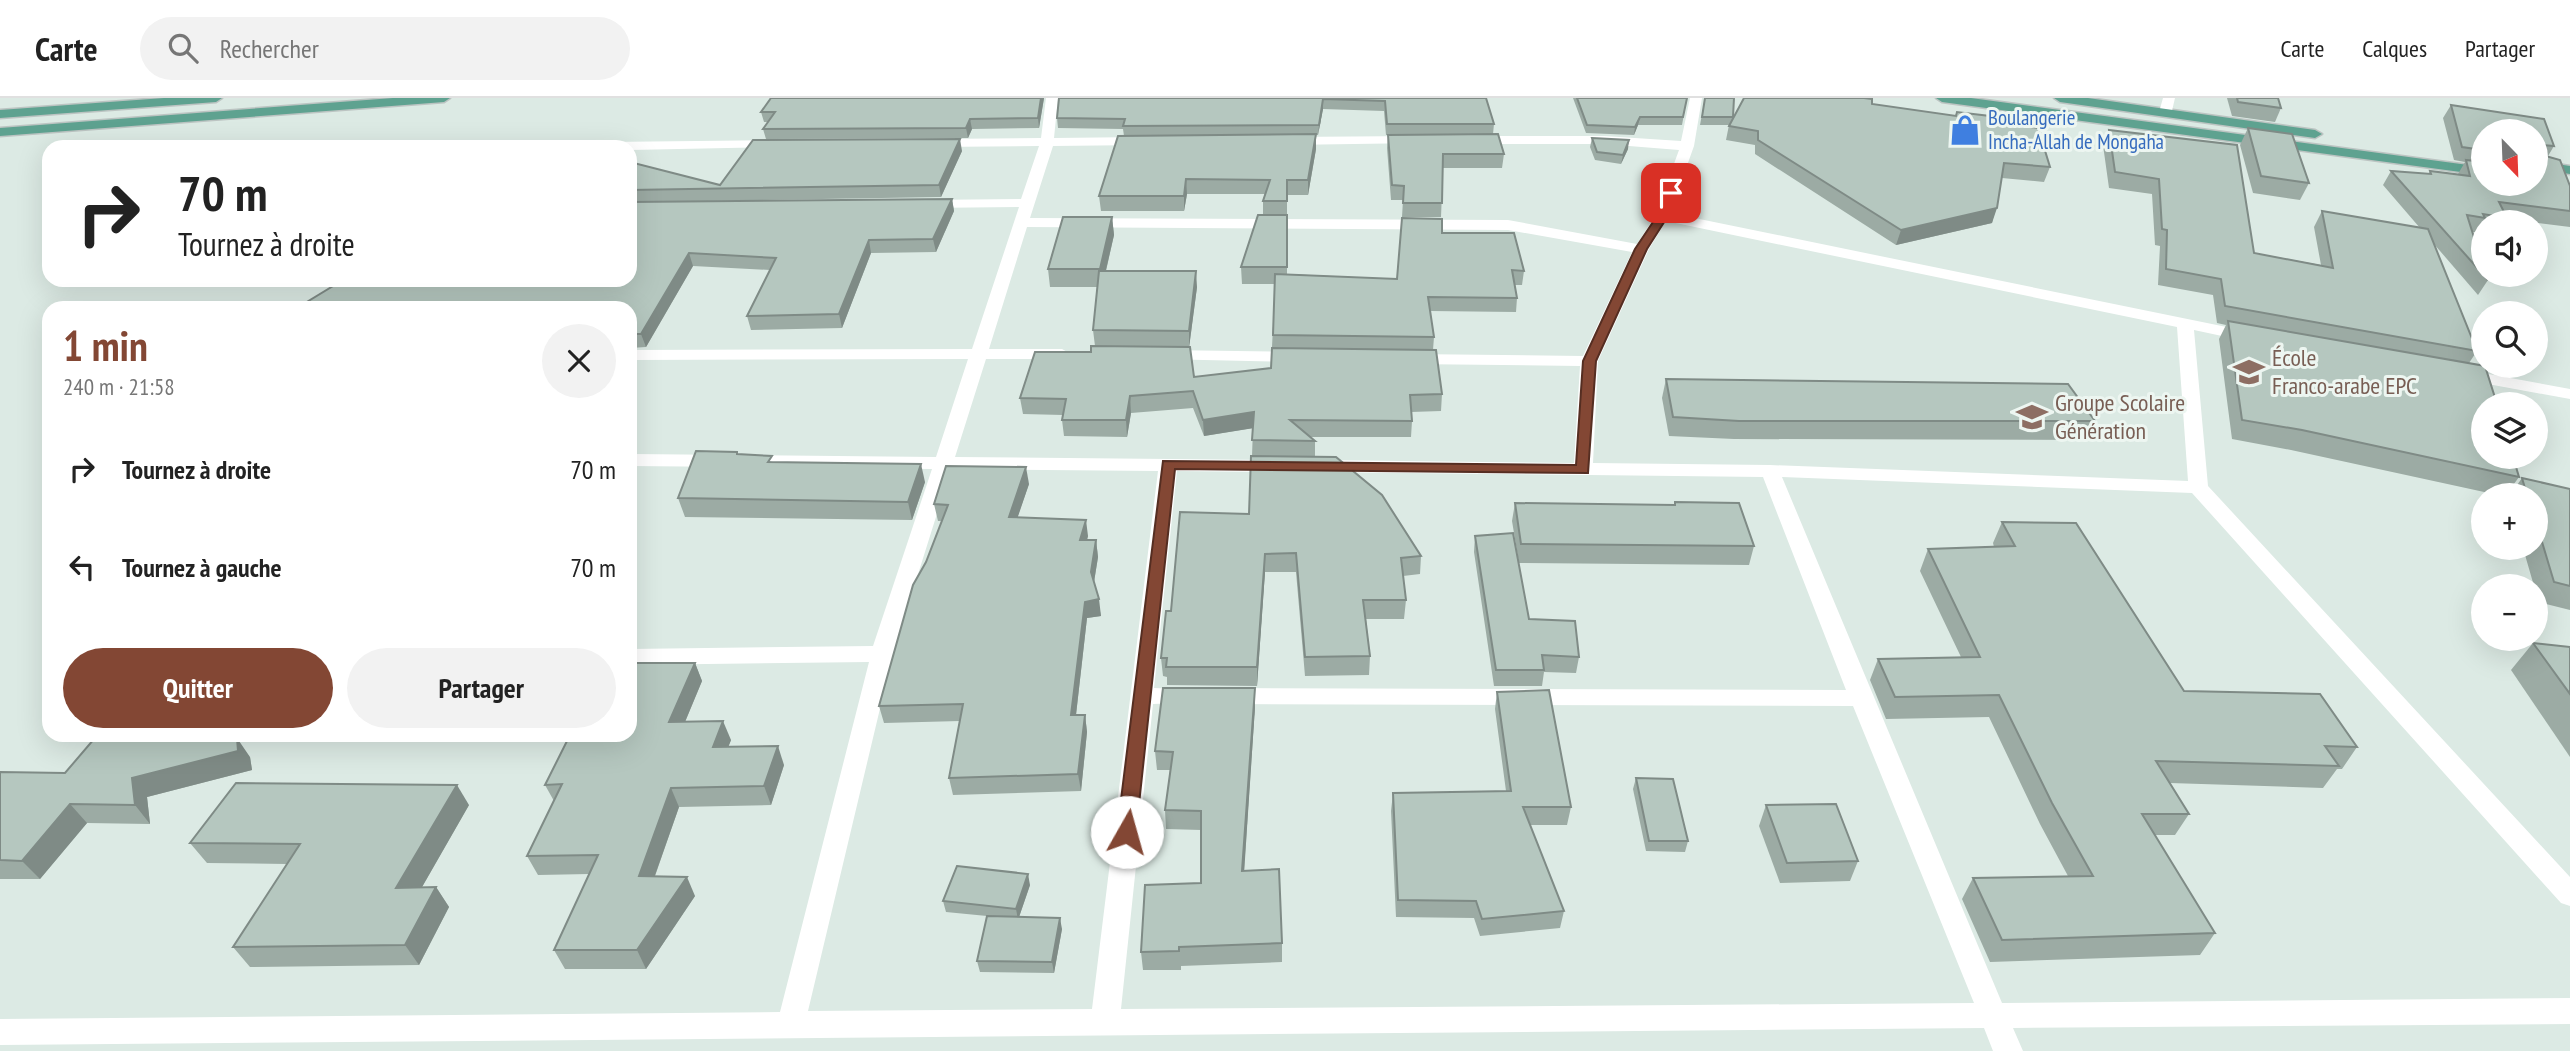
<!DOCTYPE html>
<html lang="fr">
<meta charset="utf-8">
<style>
:root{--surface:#fff;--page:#f2f2f2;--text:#222;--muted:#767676;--line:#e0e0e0;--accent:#834734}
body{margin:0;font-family:"PT Sans Narrow",sans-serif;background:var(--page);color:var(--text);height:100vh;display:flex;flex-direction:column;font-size:26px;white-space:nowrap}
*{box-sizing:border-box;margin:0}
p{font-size:23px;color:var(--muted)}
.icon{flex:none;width:38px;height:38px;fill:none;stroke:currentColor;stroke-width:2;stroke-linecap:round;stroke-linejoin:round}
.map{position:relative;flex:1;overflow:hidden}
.sheet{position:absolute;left:42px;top:203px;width:595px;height:441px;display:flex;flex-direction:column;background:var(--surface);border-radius:21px;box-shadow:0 7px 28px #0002}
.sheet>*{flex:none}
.hud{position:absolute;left:42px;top:42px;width:595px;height:147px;border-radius:21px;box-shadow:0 7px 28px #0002;background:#fff;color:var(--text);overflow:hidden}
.needle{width:46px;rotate:157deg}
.fabs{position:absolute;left:2471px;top:21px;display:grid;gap:14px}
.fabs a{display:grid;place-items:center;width:77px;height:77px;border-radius:50%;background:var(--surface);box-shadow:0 7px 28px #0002;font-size:35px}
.pin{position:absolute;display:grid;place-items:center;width:60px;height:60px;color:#fff;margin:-30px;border-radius:14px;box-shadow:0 4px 10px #0006}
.me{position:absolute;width:77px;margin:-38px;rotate:7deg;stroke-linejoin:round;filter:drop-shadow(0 0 5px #0008)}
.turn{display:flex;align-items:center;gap:24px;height:147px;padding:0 21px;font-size:32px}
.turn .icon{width:91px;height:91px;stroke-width:2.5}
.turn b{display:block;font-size:49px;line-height:60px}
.round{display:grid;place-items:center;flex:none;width:74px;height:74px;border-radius:37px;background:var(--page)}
.head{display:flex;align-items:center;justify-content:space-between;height:119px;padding:0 21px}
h1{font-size:42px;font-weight:800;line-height:52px;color:var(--accent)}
.primary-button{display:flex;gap:14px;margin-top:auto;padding:14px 21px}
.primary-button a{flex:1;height:80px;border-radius:42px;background:var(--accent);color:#fff;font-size:28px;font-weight:800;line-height:80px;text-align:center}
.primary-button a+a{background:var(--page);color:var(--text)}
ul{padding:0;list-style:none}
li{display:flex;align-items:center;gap:21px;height:98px;padding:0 21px}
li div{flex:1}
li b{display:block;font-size:26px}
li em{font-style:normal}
header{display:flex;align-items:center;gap:42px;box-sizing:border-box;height:98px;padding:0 35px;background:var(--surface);border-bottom:2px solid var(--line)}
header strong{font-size:33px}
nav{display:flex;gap:38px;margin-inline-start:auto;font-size:24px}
.search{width:490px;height:63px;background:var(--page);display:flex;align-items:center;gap:18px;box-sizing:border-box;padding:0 24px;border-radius:38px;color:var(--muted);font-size:26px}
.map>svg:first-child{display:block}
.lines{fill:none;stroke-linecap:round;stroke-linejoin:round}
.major-casing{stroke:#bcc4c2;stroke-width:3}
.minor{fill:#fff;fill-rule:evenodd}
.major{fill:#5ea290;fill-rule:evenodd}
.wall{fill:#9caba4;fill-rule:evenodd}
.shaded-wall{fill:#7f8b86}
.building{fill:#b5c7bf;stroke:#7f8b86;stroke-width:2}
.route{fill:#834734;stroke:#552e22;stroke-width:2}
.labels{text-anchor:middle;stroke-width:6;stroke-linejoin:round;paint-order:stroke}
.far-shop-label{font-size:21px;fill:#366cbe;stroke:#edf6f1;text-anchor:start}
.education-label{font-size:24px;fill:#785e54;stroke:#edf6f1;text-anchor:start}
</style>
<header>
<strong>Carte</strong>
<div class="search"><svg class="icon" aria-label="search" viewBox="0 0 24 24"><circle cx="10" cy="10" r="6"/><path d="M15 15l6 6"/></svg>Rechercher</div>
<nav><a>Carte</a><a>Calques</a><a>Partager</a></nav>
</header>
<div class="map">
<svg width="2570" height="953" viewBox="0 0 2570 953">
<rect width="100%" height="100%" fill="#dceae4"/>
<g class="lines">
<defs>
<g id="major">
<polygon points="164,0 222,0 216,4 0,20 0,12"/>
<polygon points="393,0 450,0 444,4 0,38 0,30"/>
<polygon points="1936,0 1971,0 2483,69 2483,77 1942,4"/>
<polygon points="2054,0 2088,0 2315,32 2322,36 2315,40 2060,4"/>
<polygon points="2536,63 2570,68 2570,76 2536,71"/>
</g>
</defs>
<use href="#major" class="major-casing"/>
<g class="minor">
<path d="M1046,0h12l-4,40 89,-1 7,4 -7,4 -90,1 -23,72 478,2 129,24 18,-28 24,-66 -75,-6h-131l-7,-4 7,-4h131l77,5 9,-43h12l-8,48 -24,67 586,120 2,4 -8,5 -56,-12 14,156 362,391v29l-9,-3 -369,-410 -410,-16 220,526 568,-5v26l-557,4 10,23h-30l-9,-23 -1984,17v-26l780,-7 89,-350 -239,3v-16l243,-3 59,-177 -302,-3v-12l306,3 32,-98 -338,1v-10l342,-1 47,-142 -95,1 -7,-4 7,-4 97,-1 18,-53 -105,1 -7,-4 7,-4 107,-1zM1666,123l511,106 11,154 -418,-16 -177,-2 5,-102 51,-112zM1027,129l481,3 124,22 -49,104 -174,-2 -9,5 9,5 171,2 -6,97 -256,-3 -10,6 10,6 445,5 83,213 -617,-2 -8,2 -4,6 4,6 8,2 624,2 121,297 -853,6 32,-305 44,-2 4,-6 -4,-6 -43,-2 23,-217 102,1 10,-6 -10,-6 -324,-3 31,-98h76l9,-5 -9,-5h-73zM951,371l207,2 -66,538 -284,2 85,-357z"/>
<polygon points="2163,0 2175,0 2171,17 2166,18 2159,14"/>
<polygon points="1416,38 1423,42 1421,45 1287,47 1280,43 1287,39"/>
<polygon points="776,42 781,43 781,49 630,52 630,49 510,49 517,45"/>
<polygon points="1164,252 1300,254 1309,259 1300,264 1158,261 1155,257 1158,253"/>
<polygon points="2461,271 2570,291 2570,301 2455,280 2452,276 2455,272"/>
</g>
<use href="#major" class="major"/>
</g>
<g class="wall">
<polygon points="771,0 1044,0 1039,30 972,31 968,40 766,41 763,31 768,24 764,24 761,14"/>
<polygon points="1059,0 1486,0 1494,26 1493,36 1504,56 1502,70 1443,70 1441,119 1402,119 1403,102 1391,102 1387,50 1388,37 1414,36 1386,37 1384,13 1323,11 1318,37 1316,37 1316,51 1308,97 1287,97 1287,176 1397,181 1442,135 1524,173 1522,187 1515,187 1517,200 1516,214 1430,213 1434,239 1433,252 1442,296 1441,313 1411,314 1412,323 1411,339 1310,339 1315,343 1315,359 1421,458 1420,476 1403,478 1406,502 1404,521 1366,521 1370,558 1369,577 1305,578 1296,474 1265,474 1257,588 1167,587 1167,579 1163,578 1161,560 1171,513 1249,416 1252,358 1253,330 1204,338 1193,310 1131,315 1127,339 1064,338 1062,322 1063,317 1023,316 1020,300 1091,254 1095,248 1093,232 1097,189 1050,189 1048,171 1112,119 1114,137 1106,173 1197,189 1189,249 1194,279 1271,270 1275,186 1242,186 1241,169 1263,117 1263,103 1265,96 1187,96 1184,113 1101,113 1099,98 1124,38 1123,31 1058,30 1057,20"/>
<polygon points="1573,0 1687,0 1682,27 1638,27 1634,37 1586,35"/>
<polygon points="1705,0 1733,19 1732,22 1872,6 1956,18 1957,14 1998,24 2050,69 2044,84 2002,80 1992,125 1896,147 1755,56 1755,47 1726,42 1729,27 1700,27"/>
<polygon points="2227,0 2278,0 2281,10 2275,24 2232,18"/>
<path d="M2451,7l103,41 -6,10 22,30v41l-64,-8 -2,3h-21v8l-5,-1 -2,3h-4l16,48 -10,15 -44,-51 43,107 -8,12 50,114 -13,18h-8l-207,-45 -59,-11 -13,-100 7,-14 -9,-2 -4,-28 -55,-10 2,-39 -5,-1 -3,-51 -43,-6 -6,-43 6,-15 145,123 67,12 -7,-38 8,-16 98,17 -37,-43 8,-14 38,3 1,-3 28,3 7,-12 -11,-2 -11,-42zM2483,33l53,53h-53z"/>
<polygon points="2248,30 2309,85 2300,102 2253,95 2240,47"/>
<polygon points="1592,40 1628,51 1621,66 1595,62 1590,49"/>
<polygon points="962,53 941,99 648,104 952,101 954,113 936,154 871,155 842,230 751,232 747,218 770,172 693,168 646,249 630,250 630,64 720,87"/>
<polygon points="1666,281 2095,323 2087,342 1734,341 1669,338 1662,300"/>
<polygon points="738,356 773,364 925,384 912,422 685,419 678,400"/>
<polygon points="2522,380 2570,391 2570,512 2538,504 2536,495 2536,488 2534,488 2523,450 2536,450 2536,397 2510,397"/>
<polygon points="1029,386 1017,420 1088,438 1087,442 1096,442 1098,459 1094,484 1101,518 1087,520 1076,617 1085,617 1087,634 1081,693 953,697 949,680 960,623 884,625 879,608 926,464 942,423 938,423 934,406"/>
<polygon points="1675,404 1754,448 1749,467 1519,465 1512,423 1515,405 1674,407"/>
<polygon points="2002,424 2184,593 2357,649 2342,671 2337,671 2323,690 2170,685 2189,716 2175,737 2155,737 2215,835 2200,857 1990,864 1962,801 1973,780 2068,778 2040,726 1989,619 1886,621 1870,582 1878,561 1961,559 1920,473 1928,451 1994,449 1993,445"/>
<polygon points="1475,438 1529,521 1579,559 1576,575 1544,574 1542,588 1494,588 1474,454"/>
<polygon points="2533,545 2570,549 2570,659 2511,572"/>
<polygon points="695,565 702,583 685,624 731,642 728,649 784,667 771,707 679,709 655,778 695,798 646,871 565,871 554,852 589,776 538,777 527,758 554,703 545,687"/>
<polygon points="1255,590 1255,609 1244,772 1282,845 1282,864 1181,868 1181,872 1143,872 1141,854 1201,785 1201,732 1166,731 1165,712 1170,672 1157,672 1155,653"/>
<polygon points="1497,594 1571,709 1567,727 1530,727 1564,813 1560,830 1480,838 1474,820 1396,819 1391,713 1393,695 1506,693 1495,611"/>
<polygon points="250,659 252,672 147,699 150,726 87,725 40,781 0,781 0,674 65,675"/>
<polygon points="1636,680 1688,743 1685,754 1646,753 1633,691"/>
<polygon points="469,707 422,789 436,789 449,809 419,867 250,869 233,849 287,766 207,765 190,745"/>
<polygon points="1766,707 1858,763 1850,783 1780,785 1759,728"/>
<polygon points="1030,787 1019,819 1062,831 1054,875 980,874 977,863 987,818 946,814 943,803"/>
</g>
<g class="shaded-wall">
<polygon points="1041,0 1044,0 1039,30 1038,20"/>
<polygon points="1323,1 1323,11 1318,37 1319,27"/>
<polygon points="1640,19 1638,27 1634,37 1635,29"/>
<polygon points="970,21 972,31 968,40 966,30"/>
<polygon points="1316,36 1316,51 1308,97 1308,82"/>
<polygon points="960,41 962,53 941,99 939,87"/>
<polygon points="1629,42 1628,51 1621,66 1623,57"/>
<polygon points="1186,81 1187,96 1184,113 1184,98"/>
<polygon points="952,101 954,113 936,154 933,141"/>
<polygon points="1997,110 1992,125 1896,147 1901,132"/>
<polygon points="1112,119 1114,137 1102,189 1100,171"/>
<polygon points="869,142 871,155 842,230 839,216"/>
<polygon points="689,155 693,168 646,249 641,236"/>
<polygon points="1196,173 1197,189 1189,250 1189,233"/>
<polygon points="633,251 637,265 635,269 636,273 630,283 630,255"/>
<polygon points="1130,298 1131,315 1127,339 1126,322"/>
<polygon points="1254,314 1254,330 1204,338 1203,322"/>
<polygon points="921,366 925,384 912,422 908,404"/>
<polygon points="1026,369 1029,386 1012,436 1009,419"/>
<polygon points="1086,422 1088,438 1082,459 1080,442"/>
<polygon points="1096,442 1098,459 1093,490 1091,474"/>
<polygon points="1265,456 1265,474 1257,588 1257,569"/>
<polygon points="1099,501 1101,518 1087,520 1074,634 1071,617 1085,504"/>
<polygon points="695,565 702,583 677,643 669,624"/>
<polygon points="1255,590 1255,609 1243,791 1242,773"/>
<polygon points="1085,617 1087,634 1081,693 1078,676"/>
<polygon points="723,623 731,642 721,668 713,649"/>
<polygon points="237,640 250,659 252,672 147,699 150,726 135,707 132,680"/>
<polygon points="778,648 784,667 771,707 764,688"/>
<polygon points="457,687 469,707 410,810 396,790"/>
<polygon points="671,690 679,709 648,797 639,778"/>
<polygon points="70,706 87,725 40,781 22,763"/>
<polygon points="1028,776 1030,787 1018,822 1016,811"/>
<polygon points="687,779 695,798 646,871 637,852"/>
<polygon points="436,789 449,809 419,867 405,847"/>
<polygon points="1060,820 1062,831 1054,875 1052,864"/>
</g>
<g class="building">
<polygon points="771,0 1041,0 1038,20 970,21 966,30 763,31 775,14 761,14"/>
<polygon points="1059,0 1486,0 1494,26 1387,26 1385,3 1323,1 1319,27 1123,28 1125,21 1057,20"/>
<polygon points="1577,0 1687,0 1683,19 1640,19 1635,29 1587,27"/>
<polygon points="1705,0 1734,0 1733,19 1702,19"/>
<polygon points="1744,0 1864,0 1872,1 1872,6 1956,18 1957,14 1998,19 1998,24 2038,30 2050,69 2004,65 1997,110 1901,132 1758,42 1758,33 1729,28"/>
<polygon points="2237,0 2278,0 2281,10 2238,4"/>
<polygon points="2451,7 2544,21 2554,48 2543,47 2542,57 2560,62 2570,88 2570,113 2499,104 2507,120 2483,116 2485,120 2467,117 2483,168 2483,177 2486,177 2488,182 2391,73 2431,76 2430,73 2470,78 2466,62 2483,64 2483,86 2536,86 2536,33 2483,33 2483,52 2462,49"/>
<polygon points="2248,30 2292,36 2309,85 2261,78"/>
<polygon points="2109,32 2237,47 2254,155 2333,170 2322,113 2428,131 2477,253 2225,208 2221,181 2166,171 2167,132 2162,131 2159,81 2115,74"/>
<polygon points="1316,36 1308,82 1287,82 1287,103 1263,103 1270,82 1186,81 1184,98 1099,98 1118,38"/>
<polygon points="1498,36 1504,56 1443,56 1442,105 1403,105 1404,88 1392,87 1388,37"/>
<polygon points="1592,40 1629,42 1623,57 1597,54"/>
<polygon points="960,41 939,87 630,92 630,64 720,87 753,42"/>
<polygon points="952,101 933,141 869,142 839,216 747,218 776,160 689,155 641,236 630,236 630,210 297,210 343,182 630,182 630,104"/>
<polygon points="1258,117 1287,117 1287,169 1241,169"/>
<polygon points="1063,119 1112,119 1100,171 1048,171"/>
<polygon points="1402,120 1442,121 1442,135 1514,135 1524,173 1512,172 1517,200 1428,199 1434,239 1273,237 1275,176 1397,181"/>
<polygon points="1099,173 1196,173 1189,233 1093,232"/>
<polygon points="2228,223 2485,268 2497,306 2483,306 2483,359 2513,359 2519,379 2302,332 2242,322"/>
<polygon points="1091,248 1190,249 1194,279 1271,270 1272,250 1436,252 1442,296 1410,297 1412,323 1290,322 1315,343 1252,342 1254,314 1203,322 1193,293 1130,298 1126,322 1062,322 1066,301 1020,300 1035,254 1091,254"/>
<polygon points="1666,281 2068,286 2095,323 1739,323 1673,319"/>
<polygon points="696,353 737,354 737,356 772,358 768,364 921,366 908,404 678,400"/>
<polygon points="1251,358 1336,359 1382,397 1421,458 1401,460 1406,502 1363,502 1370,558 1305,559 1296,455 1265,456 1257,569 1166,569 1167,560 1161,560 1166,513 1171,513 1180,414 1249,416"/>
<polygon points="946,368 1026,369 1009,419 1086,422 1080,442 1096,442 1091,474 1099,501 1085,504 1071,617 1085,617 1078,676 949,680 963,606 879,608 913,487 926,464 948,407 934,406"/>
<polygon points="2522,380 2570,391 2570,488 2554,484 2536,424 2536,397 2527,397"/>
<polygon points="1675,404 1739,405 1754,448 1521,446 1515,405 1675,407"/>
<polygon points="2002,424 2076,425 2184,593 2320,596 2357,649 2325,648 2339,668 2156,663 2189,716 2142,716 2215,835 2002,842 1973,780 2093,778 2052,705 1999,597 1895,599 1878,561 1980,559 1928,451 2015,448"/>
<polygon points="1513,435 1529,521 1575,523 1579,559 1542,557 1544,572 1496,572 1475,438"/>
<polygon points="2533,545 2570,549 2570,596"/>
<polygon points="630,565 695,565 669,624 723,623 713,649 778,648 764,688 671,690 639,778 687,779 637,852 554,852 598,757 527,758 562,686 545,687 570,637 630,637"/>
<polygon points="1163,590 1255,590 1242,773 1279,771 1282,845 1179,849 1179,853 1141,854 1145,787 1201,785 1201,713 1165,712 1173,654 1155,653"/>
<polygon points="1549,592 1571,709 1523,709 1564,813 1482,821 1476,803 1398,802 1393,695 1511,693 1497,594"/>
<polygon points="237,640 238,653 132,680 135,707 70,706 22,763 0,762 0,674 65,675 94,641"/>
<polygon points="1636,680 1673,681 1688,743 1649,743"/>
<polygon points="236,685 457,687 396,790 436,789 405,847 233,849 300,746 190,745"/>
<polygon points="1836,706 1858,763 1787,765 1766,707"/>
<polygon points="957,768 1028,776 1016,811 943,803"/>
<polygon points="987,818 1060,820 1052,864 977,863"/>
</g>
<polygon class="route" points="1671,91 1676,95 1668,118 1647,151 1596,263 1588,375 1175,371 1136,734 1134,739 1127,741 1120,739 1117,734 1163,363 1576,367 1583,263 1635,151 1657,118 1665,95"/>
<defs>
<symbol id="shop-bare" viewBox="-9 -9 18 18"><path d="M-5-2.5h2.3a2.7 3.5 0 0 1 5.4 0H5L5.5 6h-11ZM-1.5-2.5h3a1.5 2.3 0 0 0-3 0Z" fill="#3f7fe0" stroke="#edf6f1" stroke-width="2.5" paint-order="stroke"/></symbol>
<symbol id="school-bare" viewBox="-9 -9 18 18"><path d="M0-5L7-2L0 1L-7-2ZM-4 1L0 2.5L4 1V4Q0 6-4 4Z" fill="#8d6e63" stroke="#edf6f1" stroke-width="2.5" paint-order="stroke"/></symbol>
</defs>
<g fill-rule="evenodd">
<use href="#shop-bare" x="1943" y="10" width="44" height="44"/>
<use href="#school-bare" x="2227" y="252" width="44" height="44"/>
<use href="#school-bare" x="2010" y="297" width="44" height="44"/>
</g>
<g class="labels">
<g class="far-shop-label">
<text x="1988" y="27">Boulangerie<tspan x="1988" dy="24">Incha-Allah de Mongaha</tspan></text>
</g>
<g class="education-label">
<text x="2272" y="268">École<tspan x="2272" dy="28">Franco-arabe EPC</tspan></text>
<text x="2055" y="313">Groupe Scolaire<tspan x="2055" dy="28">Génération</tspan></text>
</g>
</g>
</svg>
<div class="fabs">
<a><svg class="needle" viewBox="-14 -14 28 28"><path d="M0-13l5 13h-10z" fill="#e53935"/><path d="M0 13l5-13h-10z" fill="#767676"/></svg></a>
<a><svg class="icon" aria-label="sound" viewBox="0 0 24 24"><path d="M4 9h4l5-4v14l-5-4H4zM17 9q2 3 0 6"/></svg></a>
<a><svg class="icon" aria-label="search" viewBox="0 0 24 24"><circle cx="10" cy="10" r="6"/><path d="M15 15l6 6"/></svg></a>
<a><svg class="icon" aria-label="layers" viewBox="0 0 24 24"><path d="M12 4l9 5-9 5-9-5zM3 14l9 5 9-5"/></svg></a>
<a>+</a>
<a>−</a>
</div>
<div class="pin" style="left:1671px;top:95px;background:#d93025"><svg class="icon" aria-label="arrive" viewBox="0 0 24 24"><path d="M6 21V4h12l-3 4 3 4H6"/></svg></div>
<svg class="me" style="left:1127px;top:734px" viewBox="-20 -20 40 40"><circle r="19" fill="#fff"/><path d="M0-13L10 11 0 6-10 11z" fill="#834734"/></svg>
<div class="hud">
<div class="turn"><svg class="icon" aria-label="right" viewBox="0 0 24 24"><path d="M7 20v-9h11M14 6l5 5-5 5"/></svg><div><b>70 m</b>Tournez à droite</div></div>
</div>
<section class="sheet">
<div class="head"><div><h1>1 min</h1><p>240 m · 21:58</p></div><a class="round"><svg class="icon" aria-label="close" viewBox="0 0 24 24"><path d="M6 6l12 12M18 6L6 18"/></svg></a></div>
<ul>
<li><svg class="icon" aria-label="right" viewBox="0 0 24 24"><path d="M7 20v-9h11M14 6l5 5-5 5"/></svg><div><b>Tournez à droite</b></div><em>70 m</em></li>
<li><svg class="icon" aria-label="left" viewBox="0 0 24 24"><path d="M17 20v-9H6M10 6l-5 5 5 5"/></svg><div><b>Tournez à gauche</b></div><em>70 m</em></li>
</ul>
<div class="primary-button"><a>Quitter</a><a>Partager</a></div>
</section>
</div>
